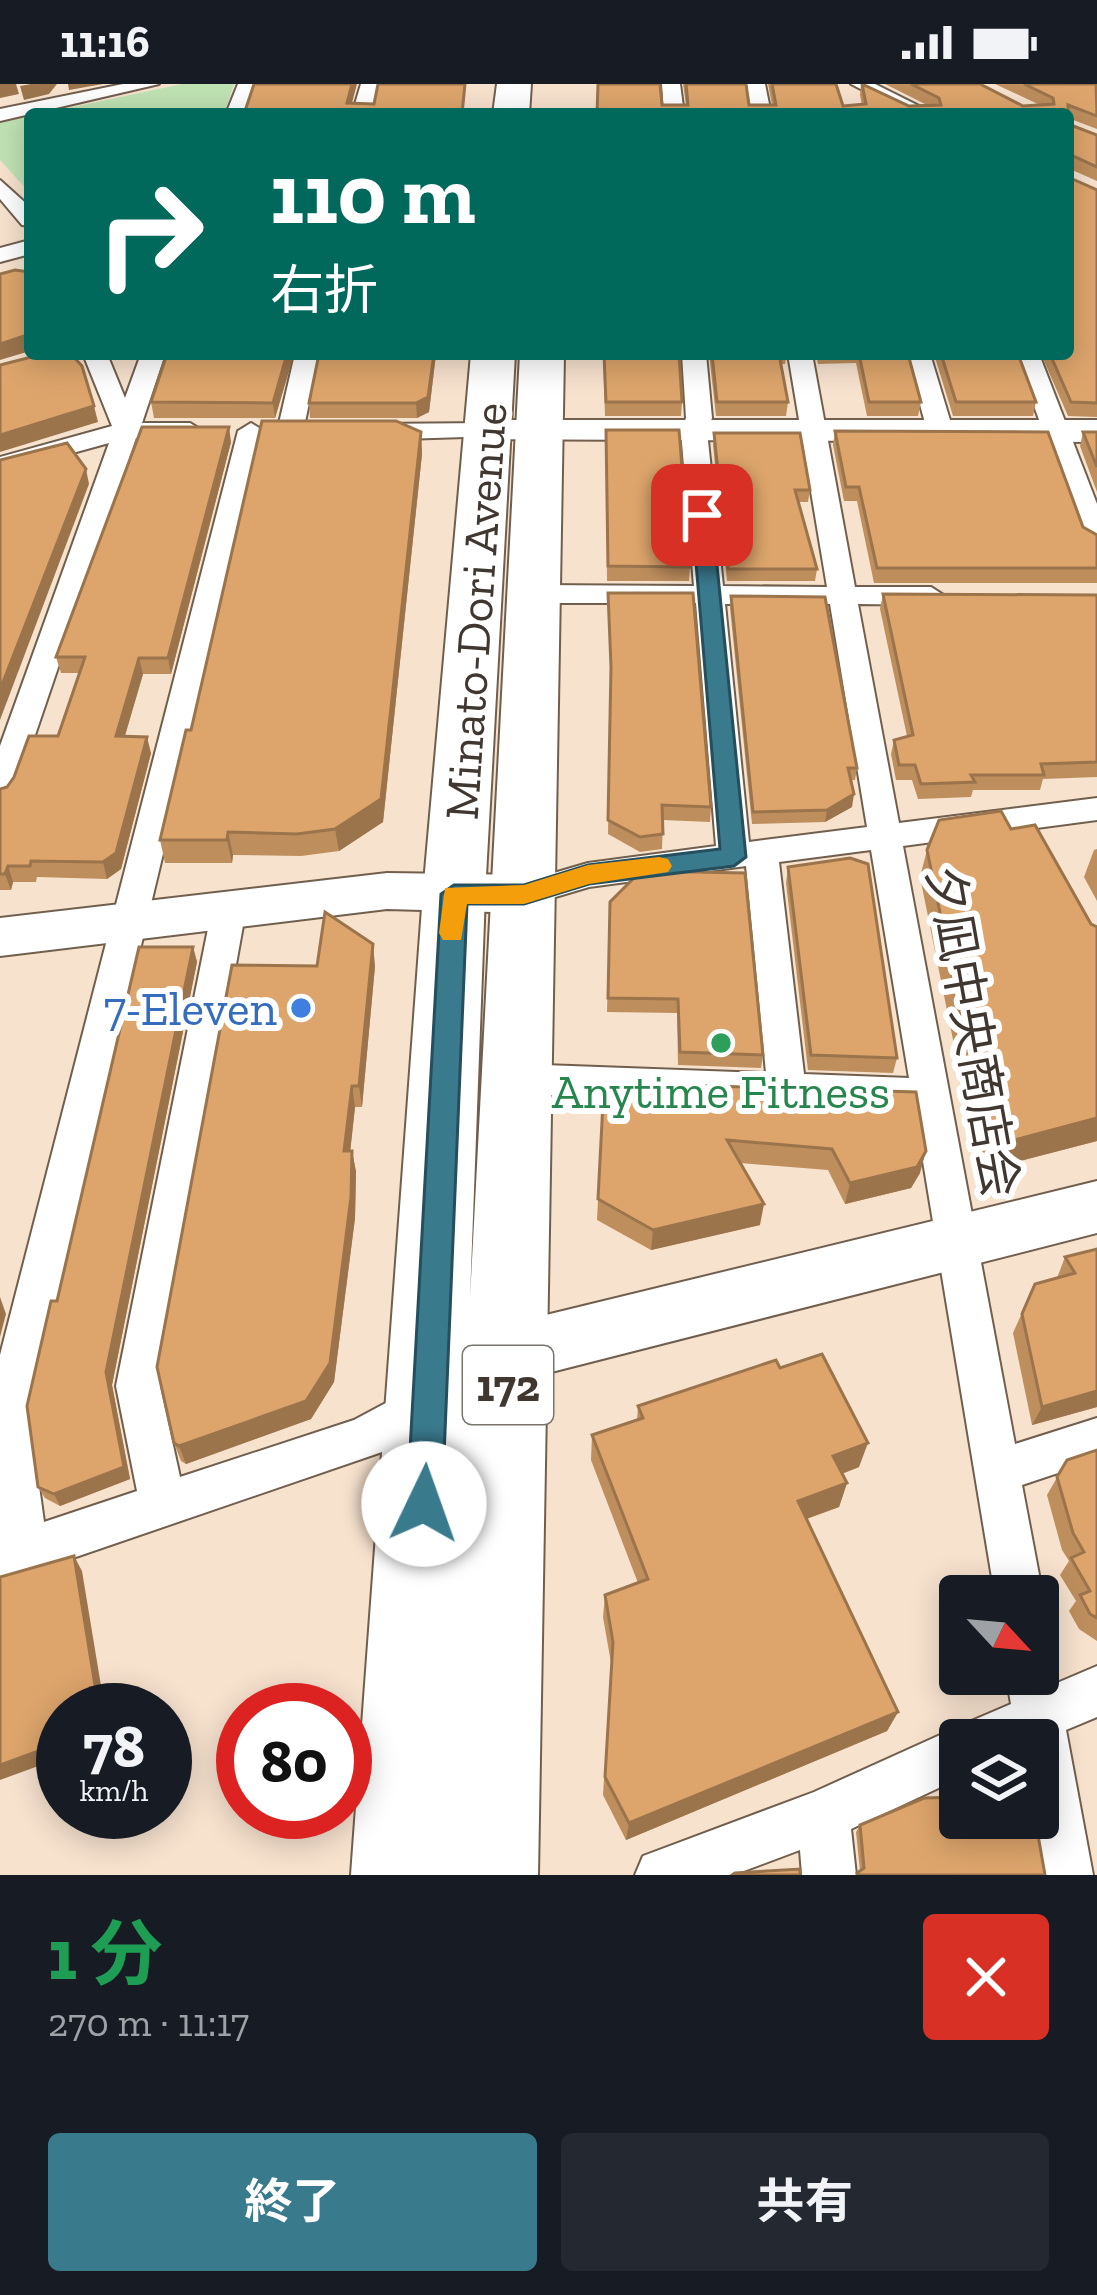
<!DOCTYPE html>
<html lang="ja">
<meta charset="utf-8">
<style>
:root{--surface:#171b24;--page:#242831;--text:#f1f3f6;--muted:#9ea1a6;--accent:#397a8d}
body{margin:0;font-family:"Zilla Slab","Noto Sans JP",serif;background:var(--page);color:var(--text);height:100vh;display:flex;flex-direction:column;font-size:45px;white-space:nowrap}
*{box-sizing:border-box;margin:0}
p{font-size:39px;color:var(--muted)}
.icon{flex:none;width:66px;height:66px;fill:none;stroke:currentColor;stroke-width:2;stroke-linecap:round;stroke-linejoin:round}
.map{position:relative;height:1791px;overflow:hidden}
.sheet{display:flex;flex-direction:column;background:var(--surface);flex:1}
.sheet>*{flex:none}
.top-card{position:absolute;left:24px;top:24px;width:1050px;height:252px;border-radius:12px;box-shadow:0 6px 30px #0003;background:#00695c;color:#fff;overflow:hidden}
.needle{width:78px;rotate:116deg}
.buttons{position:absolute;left:939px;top:1491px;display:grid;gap:24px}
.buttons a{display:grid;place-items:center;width:120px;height:120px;border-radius:12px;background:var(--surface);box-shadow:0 6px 30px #0003;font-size:60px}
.speed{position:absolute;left:36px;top:1599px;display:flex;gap:24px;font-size:60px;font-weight:700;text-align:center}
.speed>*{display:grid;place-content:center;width:156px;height:156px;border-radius:50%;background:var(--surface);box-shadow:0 6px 30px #0003;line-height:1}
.speed small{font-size:30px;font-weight:400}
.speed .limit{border:18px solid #d22;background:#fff;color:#111}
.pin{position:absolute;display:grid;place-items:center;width:102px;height:102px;color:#fff;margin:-51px;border-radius:24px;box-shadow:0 6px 18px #0006}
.me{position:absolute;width:132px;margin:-66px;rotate:3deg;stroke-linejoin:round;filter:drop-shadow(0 0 9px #0008)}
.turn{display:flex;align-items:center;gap:42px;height:252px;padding:0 48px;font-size:54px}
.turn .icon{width:156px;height:156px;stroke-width:2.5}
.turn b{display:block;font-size:84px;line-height:102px}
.round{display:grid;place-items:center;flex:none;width:126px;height:126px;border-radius:12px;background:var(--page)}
.headline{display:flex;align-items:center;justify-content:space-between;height:204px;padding:0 48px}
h1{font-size:72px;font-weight:700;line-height:90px;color:#1e9e55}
.primary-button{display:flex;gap:24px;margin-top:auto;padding:24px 48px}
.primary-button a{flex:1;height:138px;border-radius:12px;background:var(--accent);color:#fff;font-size:48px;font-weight:700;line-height:138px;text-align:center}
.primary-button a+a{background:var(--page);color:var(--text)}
.status{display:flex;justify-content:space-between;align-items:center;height:84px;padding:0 60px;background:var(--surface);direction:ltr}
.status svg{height:33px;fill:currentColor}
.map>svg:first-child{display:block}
.green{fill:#bfe2b3}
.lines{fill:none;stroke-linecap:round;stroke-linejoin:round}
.street-casing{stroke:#715f4e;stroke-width:4}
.secondary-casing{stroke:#715f4e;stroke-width:4}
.highway-casing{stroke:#715f4e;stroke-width:4}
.street{fill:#fff;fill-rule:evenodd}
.secondary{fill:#fff;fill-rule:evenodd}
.highway{fill:#fff;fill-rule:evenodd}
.wall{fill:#be8e5d}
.shaded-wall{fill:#9b744c}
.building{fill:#dda56c;stroke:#9b744c;stroke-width:3}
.route{fill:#397a8d;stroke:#254f5c;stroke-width:3}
.slow{fill:#f59e0b}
.shop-dot{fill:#3f7fe0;stroke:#fff;stroke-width:4.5}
.leisure-dot{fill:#2e9e5b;stroke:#fff;stroke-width:4.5}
.labels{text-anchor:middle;stroke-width:12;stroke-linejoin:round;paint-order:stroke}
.shield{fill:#fff;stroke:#79746e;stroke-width:3}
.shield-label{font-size:45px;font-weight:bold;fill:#403830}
.street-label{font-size:48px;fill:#403830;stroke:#fff}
.shop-label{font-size:48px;fill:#366cbe;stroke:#fff;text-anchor:end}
.leisure-label{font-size:48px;fill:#27864d;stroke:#fff}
</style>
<div class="status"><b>11:16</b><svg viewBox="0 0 49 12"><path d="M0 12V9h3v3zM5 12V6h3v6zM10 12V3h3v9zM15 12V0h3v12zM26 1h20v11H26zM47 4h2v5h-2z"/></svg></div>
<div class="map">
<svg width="1097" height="1791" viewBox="0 0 1097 1791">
<rect width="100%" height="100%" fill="#f7e2ce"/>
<g class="green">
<polygon points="182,0 234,0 224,30 40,30"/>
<polygon points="30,32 30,109 0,76 0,39"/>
</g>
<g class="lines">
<defs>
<g id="street">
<polygon points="123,0 159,0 0,37 0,25"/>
<polygon points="238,0 256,0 246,30 226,30"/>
<polygon points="361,0 379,0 372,30 352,30"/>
<polygon points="662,0 680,0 684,30 664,30"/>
<polygon points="747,0 765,0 771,30 751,30"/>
<polygon points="851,0 875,0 935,30 909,30"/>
<polygon points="0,96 30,123 30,142 22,141 0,115"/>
<polygon points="30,156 30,170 0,178 0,164"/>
<polygon points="83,270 107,270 125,314 141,270 165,270 142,339 190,339 203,347 190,355 136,354 16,707 11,715 0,718 0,662 109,359 0,389 0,373 112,342"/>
<polygon points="295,270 319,270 303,348 290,356 277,348"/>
<path d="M682,270h24l6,64 -5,13 16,155 104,1 -39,-233h24l43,233h76l14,9 -14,9 -73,-1 41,219 198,-25v22l-194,26 112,598 82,-26v42l-75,25 21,111 -5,12v-12h-43l-81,-489 -398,-13 -13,-4 -6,-11 6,-11 13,-4 250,9 -20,-207 -157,21 -64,19 -12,-3 -5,-9 5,-9 75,-22 128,-17 -20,-243h-160l-14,-9 14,-9 158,1 -13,-155 5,-13zM725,520h105l37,223 -118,15zM871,766l38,228 -105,-4 -25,-212z"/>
<polygon points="906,270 930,270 953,346 949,351 940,354 927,346"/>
<polygon points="1015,270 1039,270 1097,420 1097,464 1083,456"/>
<polygon points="251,339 264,347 29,1330 44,1438 137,1407 116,1302 212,825 217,816 229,812 241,816 246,825 160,1302 180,1393 354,1336 427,1297 443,1303 449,1317 443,1331 382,1368 0,1499 0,1271 238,347"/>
<polygon points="488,339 497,342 501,347 497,352 371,356 358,348 371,340"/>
<polygon points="1038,1568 1048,1573 1057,1599 1097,1582 1097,1633 1066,1646 1093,1791 1039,1791 1030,1734 1038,1734 1038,1656 960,1656 960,1694 851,1745 856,1791 802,1791 800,1766 733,1791 635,1791 643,1772 814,1708 960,1642 966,1645 969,1638 1011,1620 1006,1590 1038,1590"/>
</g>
<g id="secondary">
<polygon points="488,336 1097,336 1097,358 475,355 469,347 475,339"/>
<polygon points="387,789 525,791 543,797 551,810 543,823 525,829 387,825 0,872 0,834"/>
<polygon points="1097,1097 1097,1149 524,1295 479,1317 456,1308 446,1287 456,1266 509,1240"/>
</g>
<g id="highway">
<polygon points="497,0 531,0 529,30 493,30"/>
<polygon points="471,270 515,270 485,810 470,1214 520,270 564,270 538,1791 351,1791 423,810"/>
</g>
</defs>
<use href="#street" class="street-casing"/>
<use href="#secondary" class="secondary-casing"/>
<use href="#highway" class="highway-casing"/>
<use href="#street" class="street"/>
<use href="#secondary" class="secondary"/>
<use href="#highway" class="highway"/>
</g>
<g class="wall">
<polygon points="683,0 747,0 749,21 772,21 768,0 836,0 843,22 862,21 860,11 861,0 909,22 927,21 885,0 980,0 1023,22 1040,21 995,0 1097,0 1097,45 1068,34 597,30 662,21 686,21"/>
<polygon points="1068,40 1097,51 1097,97 1070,85"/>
<polygon points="1097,106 1097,333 1068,332 1041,270 1068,270"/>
<polygon points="294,270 275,334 154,334 151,318"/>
<polygon points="319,270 436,270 429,328 417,334 310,334 309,319"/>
<polygon points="603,270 682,318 681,332 605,332"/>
<polygon points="709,270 787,270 785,280 781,280 788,318 786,332 716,332"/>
<polygon points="816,270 908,270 921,318 918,332 867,332 856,279 818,280"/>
<polygon points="934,270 1018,270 1036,318 1033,332 953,332"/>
<polygon points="606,346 690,483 689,497 607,497"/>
<polygon points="835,347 1083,443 1097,451 1097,499 874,499 857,417 844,417 833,361"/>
<polygon points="421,348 422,370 383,738 339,767 301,772 233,771 232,779 165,779 160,756 191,646"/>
<polygon points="1083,348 1097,348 1097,408 1080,362"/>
<polygon points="714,349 810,406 808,418 799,418 817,485 815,497 727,497 713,361"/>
<polygon points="231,358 171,590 143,590 125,652 151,669 121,785 107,795 37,793 36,798 13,798 11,806 0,806 0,705 7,703 58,652 79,589 61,589 56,573"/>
<polygon points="608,509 711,723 710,738 663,736 662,765 640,768 608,750 611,597"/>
<polygon points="883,510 1097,511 1097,693 1043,695 1040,706 973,706 971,713 918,715 912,696 896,696 891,670 894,656 907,652 880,525"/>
<polygon points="731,512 857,684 855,696 850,696 852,723 825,738 752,740 730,524"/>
<polygon points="1011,745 1091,840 1097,843 1097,1057 1004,1081 977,1074 920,793 927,766"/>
<polygon points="1097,765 1097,817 1084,793 1094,766"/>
<polygon points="788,783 897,974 893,989 808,986 786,799"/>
<polygon points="610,818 763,971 761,984 678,981 677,929 607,928"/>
<polygon points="193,863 197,878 112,1301 130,1395 60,1422 45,1414 38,1403 57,1217"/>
<polygon points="375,882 362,1023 355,1023 350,1067 352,1067 356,1088 355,1134 334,1298 311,1335 186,1380 181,1377 174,1359"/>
<polygon points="604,999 920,1089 911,1104 845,1120 828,1086 740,1079 760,1141 651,1166 597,1136"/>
<polygon points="1097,1165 1097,1323 1032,1341 1013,1249 1035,1200 1057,1194 1065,1173"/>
<polygon points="780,1284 859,1383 842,1390 847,1399 839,1423 807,1435 898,1628 887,1647 626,1756 603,1711 611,1579 603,1533 605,1511 638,1499 591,1376 592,1351 637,1336 638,1322"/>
<polygon points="1097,1366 1097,1557 1079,1545 1069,1527 1076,1517 1060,1491 1069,1477 1062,1466 1047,1411 1067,1376"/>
<polygon points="860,1741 1045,1791 856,1791 860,1787 856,1748"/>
</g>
<g class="shaded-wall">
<polygon points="0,0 16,0 19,10 0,14"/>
<polygon points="31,0 57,0 49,10 24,16 20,2"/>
<polygon points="68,0 103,0 69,6"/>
<polygon points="352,0 357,0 349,30 347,19"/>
<polygon points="30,250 30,267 0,276 0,260"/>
<polygon points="287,270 294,270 275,334 273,319"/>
<polygon points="434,270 436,270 429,328 417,334 416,319"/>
<polygon points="94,322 98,338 0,368 0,351"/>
<polygon points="229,343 231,358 171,590 168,574"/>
<polygon points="421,348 422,370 383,738 339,767 335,745"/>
<polygon points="86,385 89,400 0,636 0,606"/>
<polygon points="139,574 143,590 120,668 116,652"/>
<polygon points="147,653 151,669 121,785 107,795 103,778"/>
<polygon points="854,710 852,723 825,738 827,726"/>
<polygon points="228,748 233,771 232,779 227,756"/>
<polygon points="8,782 13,798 11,806 5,790"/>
<polygon points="373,860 375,882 362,1023 359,1002"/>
<polygon points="193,863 197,878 112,1301 130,1395 60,1422 54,1410 106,1288"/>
<polygon points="352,1002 355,1023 348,1088 344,1067"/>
<polygon points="1097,1034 1097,1057 1004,1081 1014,1056"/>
<polygon points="352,1067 356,1088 355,1134 334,1298 311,1335 186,1380 179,1362"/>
<polygon points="926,1067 920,1089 911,1104 845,1120 850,1099"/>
<polygon points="764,1120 760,1141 651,1166 653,1146"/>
<polygon points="0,1213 6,1230 0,1253"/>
<polygon points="1097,1307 1097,1323 1032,1341 1042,1323"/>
<polygon points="868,1359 859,1383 825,1396 833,1372"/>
<polygon points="847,1399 839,1423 791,1440 798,1417"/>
<polygon points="74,1472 82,1487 105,1626 99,1626"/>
<polygon points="898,1628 887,1647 626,1756 629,1739"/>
<polygon points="63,1658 63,1673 0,1696 0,1681"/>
</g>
<g class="building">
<polygon points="254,0 352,0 347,19 374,20 378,0 465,0 462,30 244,30"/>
<polygon points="598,0 660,0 662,21 688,21 686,0 746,0 749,21 776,21 772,0 836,0 843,22 866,20 862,0 909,22 941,21 939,14 911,0 980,0 1023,22 1054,20 1053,14 1024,0 1096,0 1097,32 1068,21 1068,30 597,30"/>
<polygon points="1068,40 1097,51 1097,83 1073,72 1068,75"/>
<polygon points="1068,93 1097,106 1097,319 1071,318 1050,270 1068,270"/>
<polygon points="15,186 30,188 30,250 0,260 0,190"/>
<polygon points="43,270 71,270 82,282 94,322 0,351 0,281"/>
<polygon points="167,270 287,270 273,319 151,318"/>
<polygon points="319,270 434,270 428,313 416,319 309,319"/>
<polygon points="604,270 679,270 682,318 606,318"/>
<polygon points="712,270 779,270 788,318 717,318"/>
<polygon points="859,270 908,270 921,318 869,318"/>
<polygon points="941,270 1018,270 1036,318 956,318"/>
<polygon points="262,337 396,337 421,348 381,715 335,745 297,750 228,748 227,756 160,756 186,646 191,646"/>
<polygon points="142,343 229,343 168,574 139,574 116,652 147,653 116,769 103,778 31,777 30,782 8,782 5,790 0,790 0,705 7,703 14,693 29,652 58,652 85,573 56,573"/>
<polygon points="606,346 679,346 690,483 608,482"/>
<polygon points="835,347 1048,348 1083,443 1097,451 1097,484 877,484 859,403 846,403"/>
<polygon points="1083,348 1097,348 1097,383"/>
<polygon points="714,349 800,349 810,406 795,406 817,485 728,485"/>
<polygon points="67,359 86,385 0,606 0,376"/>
<polygon points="608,509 693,509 711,723 662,721 663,750 640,753 608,736 611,583"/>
<polygon points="883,510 1097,511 1097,678 1041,680 1044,691 971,691 975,698 921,700 915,681 899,681 894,656 913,651"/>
<polygon points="731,512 825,513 857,684 848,684 854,710 827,726 753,728"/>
<polygon points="1001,727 1011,745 1035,741 1091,840 1097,843 1097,1034 1014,1056 986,1049 927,766 939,736"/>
<polygon points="850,774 868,780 897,974 811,971 788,783"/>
<polygon points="641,787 745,789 763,971 680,968 678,915 608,914 610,818"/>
<polygon points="325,828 373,860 359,1002 352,1002 344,1067 352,1067 351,1113 330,1279 306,1317 179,1362 174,1359 157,1283 232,881 317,882"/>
<polygon points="139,863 193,863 106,1288 124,1383 54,1410 38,1403 27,1322 51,1217 57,1217"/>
<polygon points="604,999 916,1008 926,1067 917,1083 850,1099 832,1065 727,1056 764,1120 653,1146 598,1115"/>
<polygon points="1097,1165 1097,1307 1042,1323 1022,1230 1035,1200 1075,1189 1065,1173"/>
<polygon points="822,1270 868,1359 833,1372 847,1399 798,1417 898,1628 629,1739 605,1693 613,1558 605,1511 648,1495 592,1351 643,1334 638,1322 776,1276 780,1284"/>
<polygon points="1097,1366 1097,1534 1090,1530 1080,1511 1090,1507 1071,1474 1084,1468 1073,1449 1057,1393 1067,1376"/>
<polygon points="74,1472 99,1626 63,1626 63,1658 0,1681 0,1493"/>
<polygon points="960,1713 960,1734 1035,1734 1045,1791 857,1791 857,1789 864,1784 860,1741 924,1714"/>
<polygon points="800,1785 800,1791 732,1791 735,1789"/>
</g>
<polygon class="route" points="702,425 712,431 746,773 734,782 589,800 524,820 467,820 442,1420 437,1432 424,1437 412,1432 407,1420 441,810 454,801 524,801 588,781 720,765 692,431"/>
<polygon class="slow" points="659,773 668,775 672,782 668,788 589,800 524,820 467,820 461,856 443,856 439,849 445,804 524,801 588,781"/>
<circle class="shop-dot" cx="301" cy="924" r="12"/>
<circle class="leisure-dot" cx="721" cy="959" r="12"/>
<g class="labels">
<rect class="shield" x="463" y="1262" width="90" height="78" rx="9"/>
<g class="shield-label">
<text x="508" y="1317">172</text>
</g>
<g class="street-label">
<text transform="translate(475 527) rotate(-86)" y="17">Minato-Dori Avenue</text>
<text transform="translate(973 947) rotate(80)" y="17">夕凪中央商店会</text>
</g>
<g class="shop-label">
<text x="277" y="941">7-Eleven</text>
</g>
<g class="leisure-label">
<text x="721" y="1024">Anytime Fitness</text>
</g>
</g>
</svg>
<div class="buttons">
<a><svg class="needle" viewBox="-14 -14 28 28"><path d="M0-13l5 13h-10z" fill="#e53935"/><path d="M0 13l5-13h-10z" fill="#9ea1a6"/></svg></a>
<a><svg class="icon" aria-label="layers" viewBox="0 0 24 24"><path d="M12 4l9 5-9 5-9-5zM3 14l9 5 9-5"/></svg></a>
</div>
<div class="speed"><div>78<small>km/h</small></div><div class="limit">80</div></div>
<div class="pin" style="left:702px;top:431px;background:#d93025"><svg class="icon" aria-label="arrive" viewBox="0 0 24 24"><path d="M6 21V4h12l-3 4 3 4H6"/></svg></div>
<svg class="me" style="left:424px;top:1420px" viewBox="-20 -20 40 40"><circle r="19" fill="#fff"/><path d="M0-13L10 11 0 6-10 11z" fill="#397a8d"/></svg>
<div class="top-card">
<div class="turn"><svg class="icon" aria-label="right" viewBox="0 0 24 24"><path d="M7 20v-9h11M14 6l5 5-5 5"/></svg><div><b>110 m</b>右折</div></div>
</div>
</div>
<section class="sheet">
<div class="headline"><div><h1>1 分</h1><p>270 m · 11:17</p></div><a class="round" style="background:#d93025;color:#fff"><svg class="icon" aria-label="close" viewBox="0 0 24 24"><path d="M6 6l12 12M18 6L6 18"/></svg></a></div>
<div class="primary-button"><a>終了</a><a>共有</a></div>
</section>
